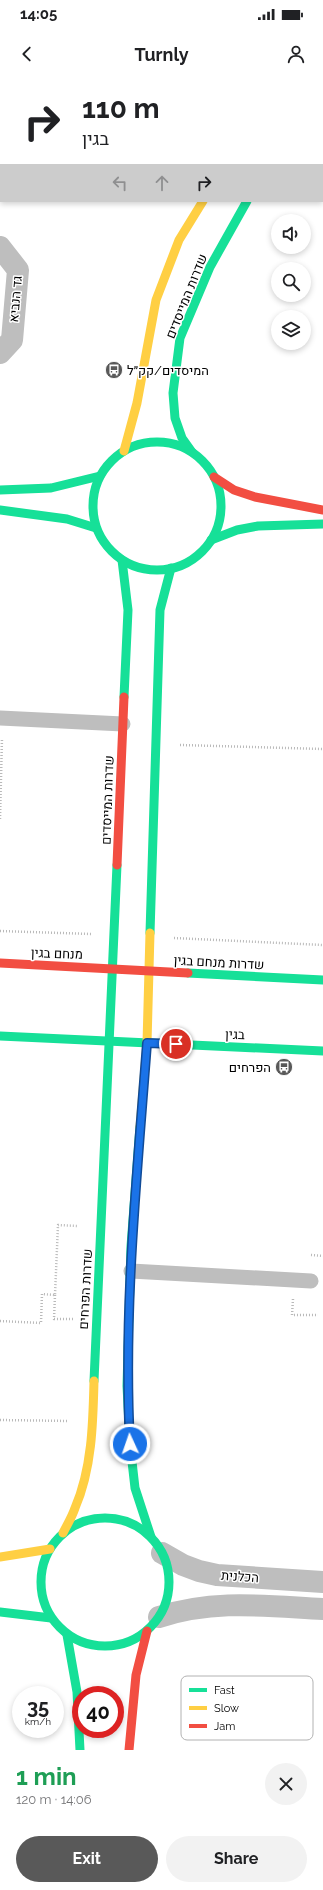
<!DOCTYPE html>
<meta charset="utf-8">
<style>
:root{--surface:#fff;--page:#f2f2f2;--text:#202124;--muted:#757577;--accent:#595959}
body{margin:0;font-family:Raleway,Heebo,sans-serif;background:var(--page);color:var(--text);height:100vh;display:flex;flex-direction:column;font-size:15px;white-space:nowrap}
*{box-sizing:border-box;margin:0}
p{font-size:13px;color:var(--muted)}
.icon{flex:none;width:22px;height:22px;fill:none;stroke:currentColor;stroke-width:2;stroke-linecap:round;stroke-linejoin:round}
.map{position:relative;height:1670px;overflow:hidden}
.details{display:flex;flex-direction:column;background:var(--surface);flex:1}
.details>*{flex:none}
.hud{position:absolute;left:0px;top:0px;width:323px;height:122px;box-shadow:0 2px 6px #0003;background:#fff;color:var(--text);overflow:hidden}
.tools{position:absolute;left:271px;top:134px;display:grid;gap:8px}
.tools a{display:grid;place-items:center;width:40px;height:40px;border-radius:50%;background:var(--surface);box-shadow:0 2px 6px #0003;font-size:20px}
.speed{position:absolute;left:12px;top:1606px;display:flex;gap:8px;font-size:20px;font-weight:700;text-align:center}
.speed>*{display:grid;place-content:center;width:52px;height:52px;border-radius:50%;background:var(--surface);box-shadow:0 2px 6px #0003;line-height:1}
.speed small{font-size:10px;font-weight:400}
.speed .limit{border:6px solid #d22;background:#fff;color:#111}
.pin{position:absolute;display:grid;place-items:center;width:34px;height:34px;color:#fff;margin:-17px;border:2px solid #fff;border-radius:50%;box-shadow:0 1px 4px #0007}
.me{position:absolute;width:44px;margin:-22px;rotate:357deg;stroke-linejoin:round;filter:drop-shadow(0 0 3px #0008)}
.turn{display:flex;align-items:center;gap:14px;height:84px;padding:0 16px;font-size:18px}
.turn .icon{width:52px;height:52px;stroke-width:2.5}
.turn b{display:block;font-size:28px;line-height:34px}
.lanes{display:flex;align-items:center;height:38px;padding:0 16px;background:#0003;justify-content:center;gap:20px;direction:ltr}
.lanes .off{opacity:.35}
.round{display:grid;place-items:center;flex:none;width:42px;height:42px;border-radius:21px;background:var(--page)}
.headline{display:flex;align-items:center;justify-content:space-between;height:68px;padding:0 16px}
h1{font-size:24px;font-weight:700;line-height:30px;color:#1e9e55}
.action{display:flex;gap:8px;margin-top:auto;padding:8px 16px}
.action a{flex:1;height:46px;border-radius:24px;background:var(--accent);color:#fff;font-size:16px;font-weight:700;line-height:46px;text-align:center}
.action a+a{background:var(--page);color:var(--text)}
.status{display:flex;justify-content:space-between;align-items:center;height:28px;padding:0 20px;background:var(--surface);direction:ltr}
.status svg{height:11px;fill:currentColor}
header{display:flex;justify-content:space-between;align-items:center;height:52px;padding:0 16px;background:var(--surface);font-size:18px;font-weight:700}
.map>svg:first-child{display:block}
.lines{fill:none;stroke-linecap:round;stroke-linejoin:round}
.path{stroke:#b9b9b9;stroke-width:2.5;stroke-dasharray:1 2;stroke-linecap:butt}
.lane{stroke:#bebebe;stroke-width:15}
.street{stroke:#bebebe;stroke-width:22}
.fast{stroke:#16e098;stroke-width:9}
.slow{stroke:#ffcf43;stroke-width:9}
.jam{stroke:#f24e42;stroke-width:9}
.route-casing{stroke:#114b97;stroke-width:10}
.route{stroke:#1a73e8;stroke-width:7}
.labels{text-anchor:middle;stroke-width:3;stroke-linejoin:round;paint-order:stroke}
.street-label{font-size:13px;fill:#000;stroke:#fff}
.poi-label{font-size:13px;fill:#000;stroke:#fff;text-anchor:start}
.key{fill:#fff;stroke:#b2b2b2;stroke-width:1}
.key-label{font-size:11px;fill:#000}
</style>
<div class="status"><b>14:05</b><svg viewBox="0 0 49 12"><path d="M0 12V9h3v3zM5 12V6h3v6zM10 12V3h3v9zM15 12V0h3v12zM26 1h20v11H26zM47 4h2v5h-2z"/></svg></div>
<header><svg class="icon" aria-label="back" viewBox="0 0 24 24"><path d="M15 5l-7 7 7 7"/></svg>Turnly<svg class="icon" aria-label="person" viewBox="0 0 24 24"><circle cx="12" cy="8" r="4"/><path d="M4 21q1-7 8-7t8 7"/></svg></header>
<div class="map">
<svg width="323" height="1670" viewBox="0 0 323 1670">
<rect width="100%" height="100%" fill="#fff"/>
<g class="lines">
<g class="path">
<polyline points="180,665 323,669"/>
<polyline points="0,739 2,658"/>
<polyline points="0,851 91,854"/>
<polyline points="174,858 323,865"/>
<polyline points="311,1175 323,1176"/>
<polyline points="55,1215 54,1239 73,1239"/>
<polyline points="293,1219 292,1235 318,1235"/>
<polyline points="0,1241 41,1243 42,1214 55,1215 58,1145 78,1146"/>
<polyline points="0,1340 69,1341"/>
</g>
<g class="lane">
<polyline points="0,638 123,644"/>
<polyline points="131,1191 311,1201"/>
</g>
<g class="street">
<polyline points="72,0 91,1"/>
<polyline points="0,2 0,0"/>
<polyline points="322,34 323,35"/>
<polyline points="0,167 18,190 12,260 0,273"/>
<polyline points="162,1473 183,1485 199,1491 217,1495 323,1502"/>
<path d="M159,1537c56,-18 106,-11 164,-8"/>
</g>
<g class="fast">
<circle cx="157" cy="426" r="64"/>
<polyline points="192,372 182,358 175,338 173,313 180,258 210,187 247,121"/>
<polyline points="0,410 51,408 100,396"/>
<polyline points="0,430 67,439 96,448"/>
<polyline points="211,460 237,450 258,446 323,444"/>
<polyline points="122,480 128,530 124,617"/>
<polyline points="150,853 160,530 171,488"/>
<polyline points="188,893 323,900"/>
<polyline points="0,956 323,971"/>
<polyline points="140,1047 131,1166 127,1306 130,1364 135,1408 151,1457"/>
<polyline points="94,1301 117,785"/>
<circle cx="105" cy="1502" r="64"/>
<polyline points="0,1532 51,1538"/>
<polyline points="67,1555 77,1612 80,1670"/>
</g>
<g class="slow">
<polyline points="290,1 291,0"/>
<polyline points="124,371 137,323 156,220 179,160 203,121"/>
<polyline points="140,1047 147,963 150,853"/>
<path d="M63,1453c4,-8 9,-16 12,-25 17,-39 18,-85 19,-127"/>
<polyline points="0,1477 50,1469"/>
</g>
<g class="jam">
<polyline points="322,22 323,21"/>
<polyline points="214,397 234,410 255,417 323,430"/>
<polyline points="117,785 124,617"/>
<polyline points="0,883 188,893"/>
<polyline points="129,1670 136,1595 147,1551"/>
</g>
</g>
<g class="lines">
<defs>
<path id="route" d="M130,1364c-7,-134 7,-267 17,-401l29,1"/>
</defs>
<use href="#route" class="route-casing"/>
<use href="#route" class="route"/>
</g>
<defs>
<symbol id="bus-disc" viewBox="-11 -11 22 22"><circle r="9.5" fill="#595959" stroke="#fff"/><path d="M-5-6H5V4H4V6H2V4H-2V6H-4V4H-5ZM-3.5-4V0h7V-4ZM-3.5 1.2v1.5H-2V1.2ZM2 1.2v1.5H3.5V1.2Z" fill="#fff"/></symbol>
</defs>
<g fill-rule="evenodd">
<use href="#bus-disc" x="104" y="280" width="20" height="20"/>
<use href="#bus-disc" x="274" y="977" width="20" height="20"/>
</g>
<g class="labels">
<g class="street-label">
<text transform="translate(186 216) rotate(-68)" y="5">שדרות המייסדים</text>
<text transform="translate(15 219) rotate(-85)" y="5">גד הנביא</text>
<text transform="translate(107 720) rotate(-88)" y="5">שדרות המייסדים</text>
<text transform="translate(57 873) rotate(2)" y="5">מנחם בגין</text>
<text transform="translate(219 882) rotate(3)" y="5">שדרות מנחם בגין</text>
<text transform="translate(235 954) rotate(2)" y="5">בגין</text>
<text transform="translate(85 1209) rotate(-87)" y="5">שדרות הפרחים</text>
<text transform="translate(240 1496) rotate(4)" y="5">הכלנית</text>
</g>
<g class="poi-label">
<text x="127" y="295">המיסדים/קק״ל</text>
<text x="271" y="992" text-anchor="end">הפרחים</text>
</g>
</g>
<rect x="181" y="1596" width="132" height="64" rx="6" class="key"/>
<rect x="189" y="1608" width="18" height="4" fill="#16e098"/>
<rect x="189" y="1626" width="18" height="4" fill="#ffcf43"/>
<rect x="189" y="1644" width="18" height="4" fill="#f24e42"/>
<g class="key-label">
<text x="214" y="1614">Fast</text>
<text x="214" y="1632">Slow</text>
<text x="214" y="1650">Jam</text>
</g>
</svg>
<div class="tools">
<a><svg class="icon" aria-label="sound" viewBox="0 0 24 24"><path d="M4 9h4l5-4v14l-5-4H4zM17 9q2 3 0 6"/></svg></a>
<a><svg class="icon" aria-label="search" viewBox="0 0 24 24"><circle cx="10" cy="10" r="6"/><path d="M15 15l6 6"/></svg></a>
<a><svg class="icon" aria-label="layers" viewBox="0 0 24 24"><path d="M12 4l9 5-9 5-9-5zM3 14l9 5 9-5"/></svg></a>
</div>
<div class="speed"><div>35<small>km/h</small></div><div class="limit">40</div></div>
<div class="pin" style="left:176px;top:964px;background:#d93025"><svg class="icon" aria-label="arrive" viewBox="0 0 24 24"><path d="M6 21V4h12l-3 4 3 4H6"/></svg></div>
<svg class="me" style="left:130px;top:1364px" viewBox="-20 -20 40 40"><circle r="17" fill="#1a73e8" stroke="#fff" stroke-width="3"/><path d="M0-11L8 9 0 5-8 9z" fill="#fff"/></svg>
<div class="hud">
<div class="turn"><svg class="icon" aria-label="right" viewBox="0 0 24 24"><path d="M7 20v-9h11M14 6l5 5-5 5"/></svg><div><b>110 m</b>בגין</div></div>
<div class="lanes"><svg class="icon off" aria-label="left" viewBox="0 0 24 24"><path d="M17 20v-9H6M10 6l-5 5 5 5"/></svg><svg class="icon off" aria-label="ahead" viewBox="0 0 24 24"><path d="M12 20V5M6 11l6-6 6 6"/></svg><svg class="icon" aria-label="right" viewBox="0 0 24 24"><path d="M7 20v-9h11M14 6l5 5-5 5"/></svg></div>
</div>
</div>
<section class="details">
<div class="headline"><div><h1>1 min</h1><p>120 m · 14:06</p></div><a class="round"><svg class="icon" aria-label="close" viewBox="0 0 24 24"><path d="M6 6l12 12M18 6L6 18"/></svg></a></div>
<div class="action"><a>Exit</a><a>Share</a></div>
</section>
